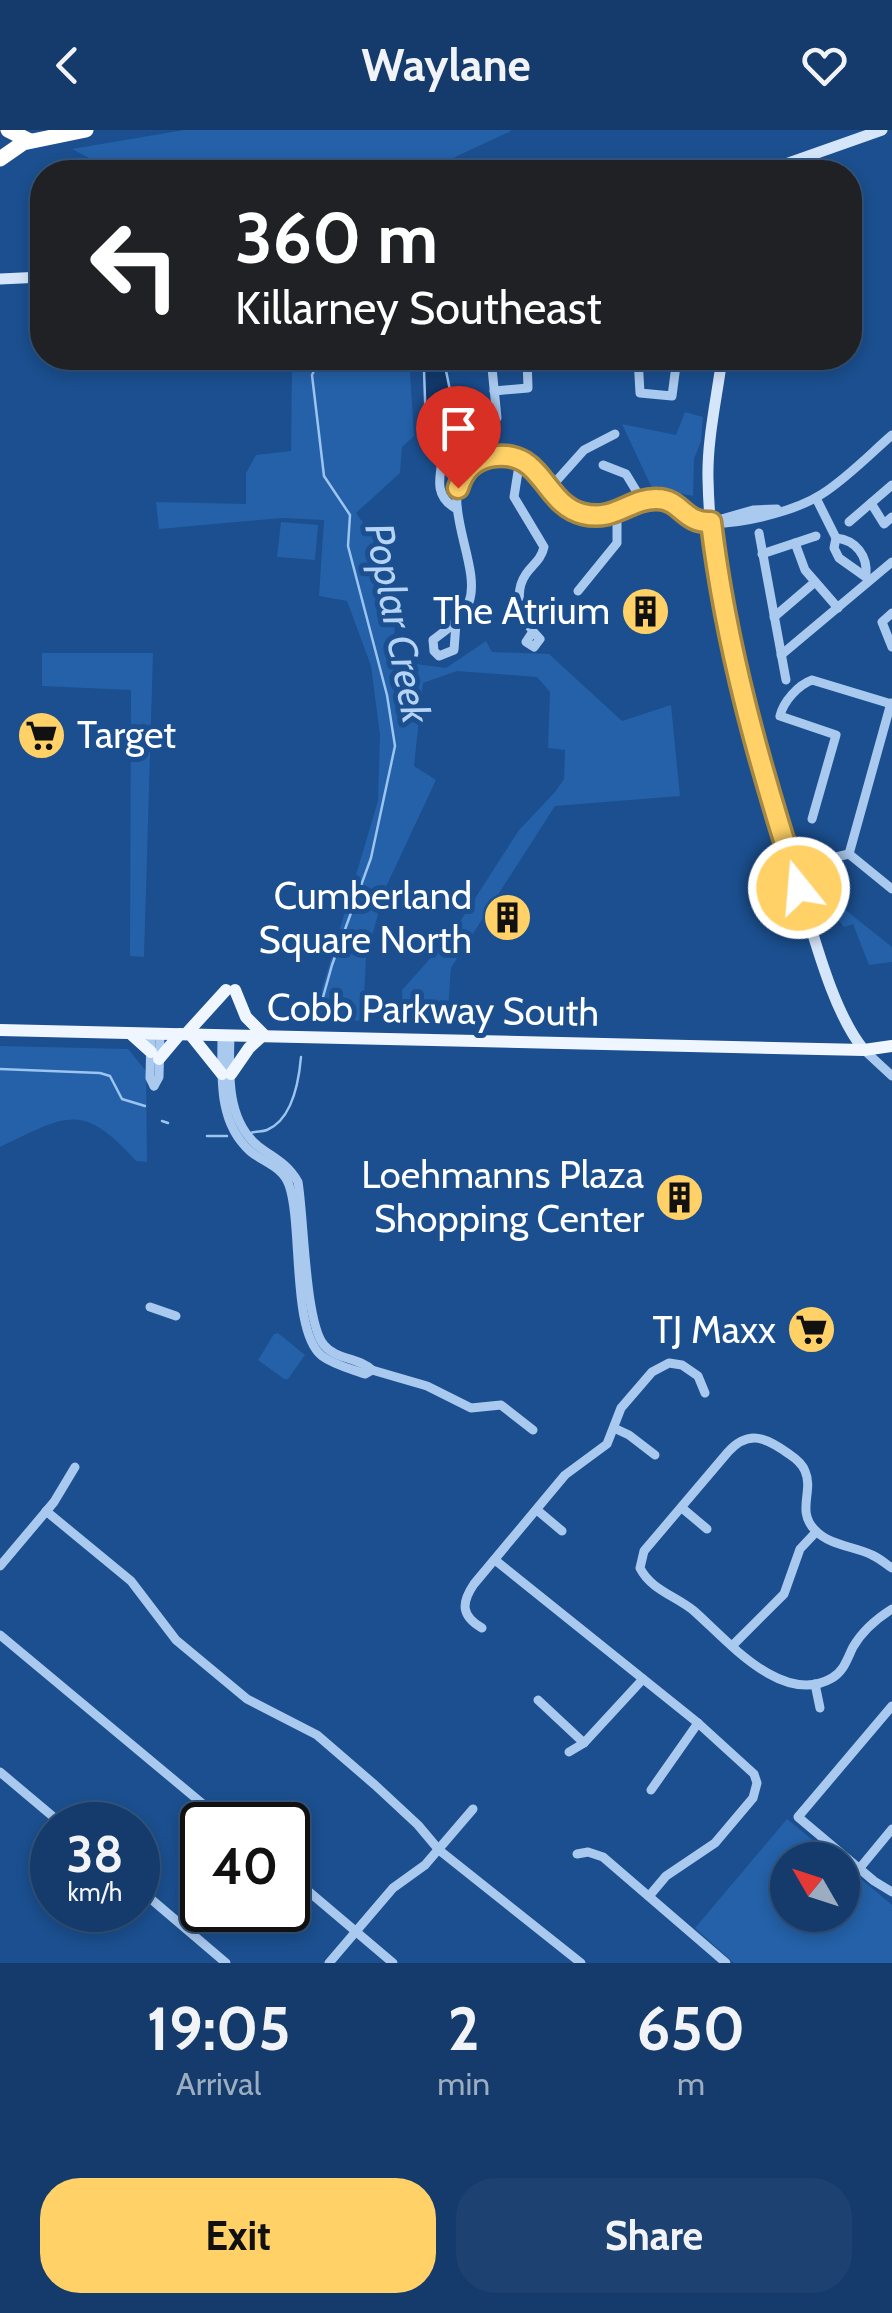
<!DOCTYPE html>
<style>
:root{--surface:#143b6b;--page:#1d4271;--text:#f1f3f6;--muted:#9dadc1;--line:#33557e;--accent:#ffd166}
body{margin:0;font-family:Cabin,sans-serif;background:var(--page);color:var(--text);height:100vh;display:flex;flex-direction:column;font-size:38px;white-space:nowrap}
*{box-sizing:border-box;margin:0}
p{font-size:32px;color:var(--muted)}
.icon{flex:none;width:55px;height:55px;fill:none;stroke:currentColor;stroke-width:2;stroke-linecap:round;stroke-linejoin:round}
.map{position:relative;height:1833px;overflow:hidden}
.panel{display:flex;flex-direction:column;background:var(--surface);flex:1}
.panel>*{flex:none}
.banner{position:absolute;left:30px;top:30px;width:832px;height:210px;border-radius:40px;box-shadow:0 5px 15px #0003,0 0 0 2px var(--line);background:#202124;color:#fff;overflow:hidden}
.needle{width:65px;rotate:309deg}
.tools{position:absolute;left:770px;top:1712px;display:grid;gap:20px}
.tools a{display:grid;place-items:center;width:90px;height:90px;border-radius:50%;background:var(--surface);box-shadow:0 5px 15px #0003,0 0 0 2px var(--line);font-size:50px}
.speed{position:absolute;left:30px;top:1672px;display:flex;gap:20px;font-size:50px;font-weight:700;text-align:center}
.speed>*{display:grid;place-content:center;width:130px;height:130px;border-radius:50%;background:var(--surface);box-shadow:0 5px 15px #0003,0 0 0 2px var(--line);line-height:1}
.speed small{font-size:25px;font-weight:400}
.speed .limit{border:5px solid #111;border-radius:15px;background:#fff;color:#111}
.pin{position:absolute;display:grid;place-items:center;width:85px;height:85px;color:#fff;margin:-102px -42px;border-radius:50% 50% 50% 0;rotate:-45deg;box-shadow:0 0 10px #0007}
.pin .icon{rotate:45deg}
.me{position:absolute;width:110px;margin:-55px;rotate:343deg;stroke-linejoin:round;filter:drop-shadow(0 0 8px #0008)}
.turn{display:flex;align-items:center;gap:35px;height:210px;padding:0 40px;font-size:45px}
.turn .icon{width:130px;height:130px;stroke-width:2.5}
.turn b{display:block;font-size:70px;line-height:85px}
.eta{display:flex;justify-content:space-evenly;align-items:center;height:170px;text-align:center}
.eta b{font-size:60px;font-weight:700;line-height:70px}
.primary-button{display:flex;gap:20px;margin-top:auto;padding:20px 40px}
.primary-button a{flex:1;height:115px;border-radius:40px;background:var(--accent);color:#111;font-size:40px;font-weight:700;line-height:115px;text-align:center}
.primary-button a+a{background:var(--page);color:var(--text)}
header{display:flex;justify-content:space-between;align-items:center;height:130px;padding:0 40px;background:var(--surface);font-size:45px;font-weight:700}
.map>svg:first-child{display:block}
.green{fill:#2461a8}
.water{fill:#123a6d;stroke:#9cc4f0;stroke-width:2.5}
.lines{fill:none;stroke-linecap:round;stroke-linejoin:round}
.stream{stroke:#9cc4f0;stroke-width:2.5}
.street{stroke:#a9c9ee;stroke-width:9}
.secondary{stroke:#d6e6fa;stroke-width:11}
.primary{stroke:#f0f6ff;stroke-width:12}
.highway{stroke:#fff;stroke-width:15}
.route-casing{stroke:#a68842;stroke-width:25}
.route{stroke:#ffd166;stroke-width:18}
.labels{text-anchor:middle;stroke-width:10;stroke-linejoin:round;paint-order:stroke}
.poi-label{font-size:38px;fill:#fff;stroke:#1b4f8f;text-anchor:end}
.street-label{font-size:38px;fill:#fff;stroke:#1b4f8f}
.water-label{font-size:40px;font-style:italic;fill:#b5d3f5;stroke:#1b4f8f}
</style>
<header><svg class="icon" aria-label="back" viewBox="0 0 24 24"><path d="M15 5l-7 7 7 7"/></svg>Waylane<svg class="icon" aria-label="heart" viewBox="0 0 24 24"><path d="M12 20l-8-8c-3-5 5-10 8-4 3-6 11-1 8 4z"/></svg></header>
<div class="map">
<svg width="892" height="1833" viewBox="0 0 892 1833">
<rect width="100%" height="100%" fill="#1b4f8f"/>
<g class="green">
<polygon points="184,0 510,0 511,1 453,28 440,42 310,42 309,36 284,36 100,42 102,35 72,19"/>
<polygon points="285,228 445,228 410,242 414,306 402,317 400,343 356,383 377,412 376,441 395,491 393,531 446,538 486,511 492,522 549,524 622,591 671,575 680,666 555,676 451,838 447,893 403,891 402,860 452,804 519,700 555,662 564,649 565,620 548,618 550,562 537,547 457,541 423,553 414,636 436,650 385,759 366,828 363,891 313,889 378,671 380,605 371,536 347,471 319,466 324,390 282,388 159,399 156,372 246,374 246,343 256,325 291,321 292,241 285,236"/>
<polygon points="685,282 703,287 701,311 694,329 693,366 652,358 622,294 676,305"/>
<polygon points="281,392 318,395 315,430 277,427"/>
<polygon points="42,523 153,523 144,827 130,826 131,560 42,556"/>
<polygon points="819,759 892,817 892,832 869,835 853,794 844,797 832,783 821,788 812,761"/>
<path d="M0,916l128,3 18,22 1,91 -11,-1c-54,-60 -69,-46 -136,-14z"/>
<polygon points="278,1203 305,1225 288,1249 284,1249 258,1230 274,1204"/>
<polygon points="787,1689 837,1730 788,1730 788,1785 842,1785 843,1734 892,1775 892,1833 734,1833 695,1798"/>
</g>
<polygon class="water" points="444,231 459,304 426,297 424,240"/>
<g class="lines">
<g class="stream">
<polyline points="321,42 323,36"/>
<polyline points="315,228 316,237 312,245 324,346 350,385 348,416 387,565 395,616 371,728 332,835 318,885"/>
<polyline points="0,939 100,943 110,946 122,969 145,976"/>
<polyline points="162,991 168,993"/>
<path d="M251,1003c5,-2 11,-1 16,-3 26,-11 32,-50 34,-73"/>
<polyline points="207,1006 227,1006"/>
</g>
<g class="street">
<polyline points="491,228 497,288"/>
<polyline points="638,228 640,263 672,266 677,228"/>
<polyline points="491,230 516,228"/>
<polyline points="494,261 528,258 527,228"/>
<path d="M443,326c-4,23 -9,41 14,53"/>
<path d="M520,329l-6,38 30,50c-3,13 -11,17 -18,27 -15,22 -2,50 14,65l-6,8 -8,-5 6,-9"/>
<polyline points="603,335 626,344 643,372"/>
<polyline points="550,358 584,320 615,304"/>
<polyline points="816,368 836,408 834,418 839,428 870,450"/>
<polyline points="871,373 884,394 892,387"/>
<polyline points="711,392 753,380 777,379"/>
<polyline points="849,392 892,355"/>
<polyline points="759,403 786,550"/>
<path d="M836,408c20,2 32,18 30,38"/>
<polyline points="795,413 805,440 838,478"/>
<polyline points="762,424 816,406"/>
<polyline points="578,461 617,413 617,383"/>
<polyline points="892,483 882,492 892,517"/>
<polyline points="774,487 815,452"/>
<path d="M456,493l-2,27 -15,6 -5,-5 -1,-11c14,-11 29,-20 36,-38 14,-38 -37,-109 4,-138 53,-37 71,36 106,49 34,12 53,-17 81,-14 17,2 23,20 38,23 32,6 96,-10 124,-28 25,-16 47,-39 70,-59"/>
<polyline points="781,525 892,432"/>
<path d="M812,689l24,-84 -56,-19c3,-14 18,-31 32,-36l79,24"/>
<polyline points="849,724 891,573"/>
<polyline points="849,724 892,759"/>
<polyline points="792,737 849,724"/>
<polyline points="151,903 150,948 154,956"/>
<path d="M222,905c0,39 -5,87 28,116 14,12 32,15 39,34 14,39 2,147 33,171 12,9 29,13 43,18l7,-4"/>
<path d="M230,905c-1,38 -4,85 28,111 17,13 29,17 40,36 6,35 7,141 26,163 12,15 35,12 48,25l55,16 44,22 30,-3 32,25"/>
<polyline points="864,920 892,946"/>
<polyline points="154,956 159,947 160,904"/>
<polyline points="150,1177 176,1186"/>
<polyline points="614,1298 629,1305 655,1325"/>
<polyline points="682,1378 707,1399"/>
<polyline points="537,1380 562,1401"/>
<polyline points="46,1381 131,1451 176,1510 247,1569 317,1605 375,1655 418,1695 439,1720 581,1833"/>
<polyline points="495,1430 698,1593 754,1644 757,1653 753,1668 715,1713 666,1746 650,1765"/>
<polyline points="0,1436 54,1372 75,1337"/>
<path d="M892,1438c-6,-4 -13,-10 -20,-13 -18,-9 -42,-9 -57,-25 -19,-19 -1,-39 -10,-59 -3,-8 -10,-13 -16,-17 -22,-16 -40,-25 -61,-2l-84,99 -4,17c11,22 36,28 54,43 32,28 88,96 138,67 12,-7 15,-19 21,-31 10,-17 23,-28 39,-38"/>
<path d="M482,1498c-21,-12 -21,-25 -8,-44l91,-109 42,-31 14,-36 31,-36 17,-9 13,2 16,11 7,17"/>
<polyline points="0,1505 228,1695"/>
<polyline points="732,1516 784,1464 800,1419 816,1402"/>
<polyline points="815,1554 820,1578"/>
<polyline points="538,1570 584,1613"/>
<polyline points="892,1576 798,1687 874,1751 892,1762"/>
<polyline points="569,1622 584,1613 643,1549"/>
<polyline points="0,1642 63,1695"/>
<polyline points="651,1660 698,1593"/>
<polyline points="577,1724 588,1722 603,1727 726,1833"/>
<polyline points="859,1739 892,1699"/>
<polyline points="288,1744 393,1833"/>
<polyline points="138,1758 226,1833"/>
<polyline points="329,1833 393,1758 425,1735 473,1679"/>
</g>
<g class="secondary">
<polyline points="763,42 882,0"/>
<polyline points="0,149 42,147"/>
<path d="M722,228c-5,39 -15,81 -14,121 3,142 50,282 93,416 14,45 33,119 63,155"/>
</g>
<g class="primary">
<polyline points="235,860 246,887 265,906"/>
<polyline points="0,900 864,920 892,916"/>
<polyline points="131,904 151,922"/>
<polyline points="186,904 226,860"/>
<polyline points="190,904 222,944"/>
<polyline points="159,929 180,904"/>
<polyline points="231,944 249,918 262,906"/>
</g>
<g class="highway">
<polyline points="8,0 30,11"/>
<polyline points="0,29 23,13 86,0"/>
</g>
</g>
<g class="lines">
<defs>
<path id="route" d="M458,358c5,-16 14,-27 31,-31 54,-11 53,47 94,57 32,8 47,-16 74,-15 24,0 27,25 54,23 15,126 49,245 88,366"/>
</defs>
<use href="#route" class="route-casing"/>
<use href="#route" class="route"/>
</g>
<defs>
<symbol id="building-disc" viewBox="-11 -11 22 22"><circle r="9.5" fill="#ffd166" stroke="#1b4f8f"/><path d="M-4-6H4V6H1V3H-1V6H-4ZM-2.5-4.3h1.7v1.8h-1.7ZM.8-4.3h1.7v1.8H.8ZM-2.5-1h1.7V.8h-1.7ZM.8-1h1.7V.8H.8Z" fill="#111"/></symbol>
<symbol id="supermarket-disc" viewBox="-11 -11 22 22"><circle r="9.5" fill="#ffd166" stroke="#1b4f8f"/><path d="M-6-5.5h2.5l.6 2H6L4.5 2H-2.5L-4.4-4H-6ZM-1.5 3.2a1.3 1.3 0 1 0 .1 0ZM3 3.2a1.3 1.3 0 1 0 .1 0Z" fill="#111"/></symbol>
</defs>
<g fill-rule="evenodd">
<use href="#building-disc" x="618" y="454" width="55" height="55"/>
<use href="#supermarket-disc" x="14" y="578" width="55" height="55"/>
<use href="#building-disc" x="480" y="760" width="55" height="55"/>
<use href="#building-disc" x="652" y="1040" width="55" height="55"/>
<use href="#supermarket-disc" x="784" y="1172" width="55" height="55"/>
</g>
<g class="labels">
<g class="poi-label">
<text x="610" y="494">The Atrium</text>
<text x="77" y="618" text-anchor="start">Target</text>
<text x="472" y="779">Cumberland<tspan x="472" dy="44">Square North</tspan></text>
<text x="644" y="1058">Loehmanns Plaza<tspan x="644" dy="44">Shopping Center</tspan></text>
<text x="776" y="1213">TJ Maxx</text>
</g>
<g class="street-label">
<text transform="translate(433 880) rotate(1)" y="13">Cobb Parkway South</text>
</g>
<g class="water-label">
<text transform="translate(398 493) rotate(79)" y="14">Poplar Creek</text>
</g>
</g>
</svg>
<div class="tools">
<a><svg class="needle" viewBox="-14 -14 28 28"><path d="M0-13l5 13h-10z" fill="#e53935"/><path d="M0 13l5-13h-10z" fill="#9dadc1"/></svg></a>
</div>
<div class="speed"><div>38<small>km/h</small></div><div class="limit">40</div></div>
<div class="pin" style="left:458px;top:358px;background:#d93025"><svg class="icon" aria-label="arrive" viewBox="0 0 24 24"><path d="M6 21V4h12l-3 4 3 4H6"/></svg></div>
<svg class="me" style="left:799px;top:758px" viewBox="-20 -20 40 40"><circle r="17" fill="#ffd166" stroke="#fff" stroke-width="3"/><path d="M0-11L8 9 0 5-8 9z" fill="#fff"/></svg>
<div class="banner">
<div class="turn"><svg class="icon" aria-label="left" viewBox="0 0 24 24"><path d="M17 20v-9H6M10 6l-5 5 5 5"/></svg><div><b>360 m</b>Killarney Southeast</div></div>
</div>
</div>
<section class="panel">
<div class="eta">
<div><b>19:05</b><p>Arrival</p></div>
<div><b>2</b><p>min</p></div>
<div><b>650</b><p>m</p></div>
</div>
<div class="primary-button"><a>Exit</a><a>Share</a></div>
</section>
